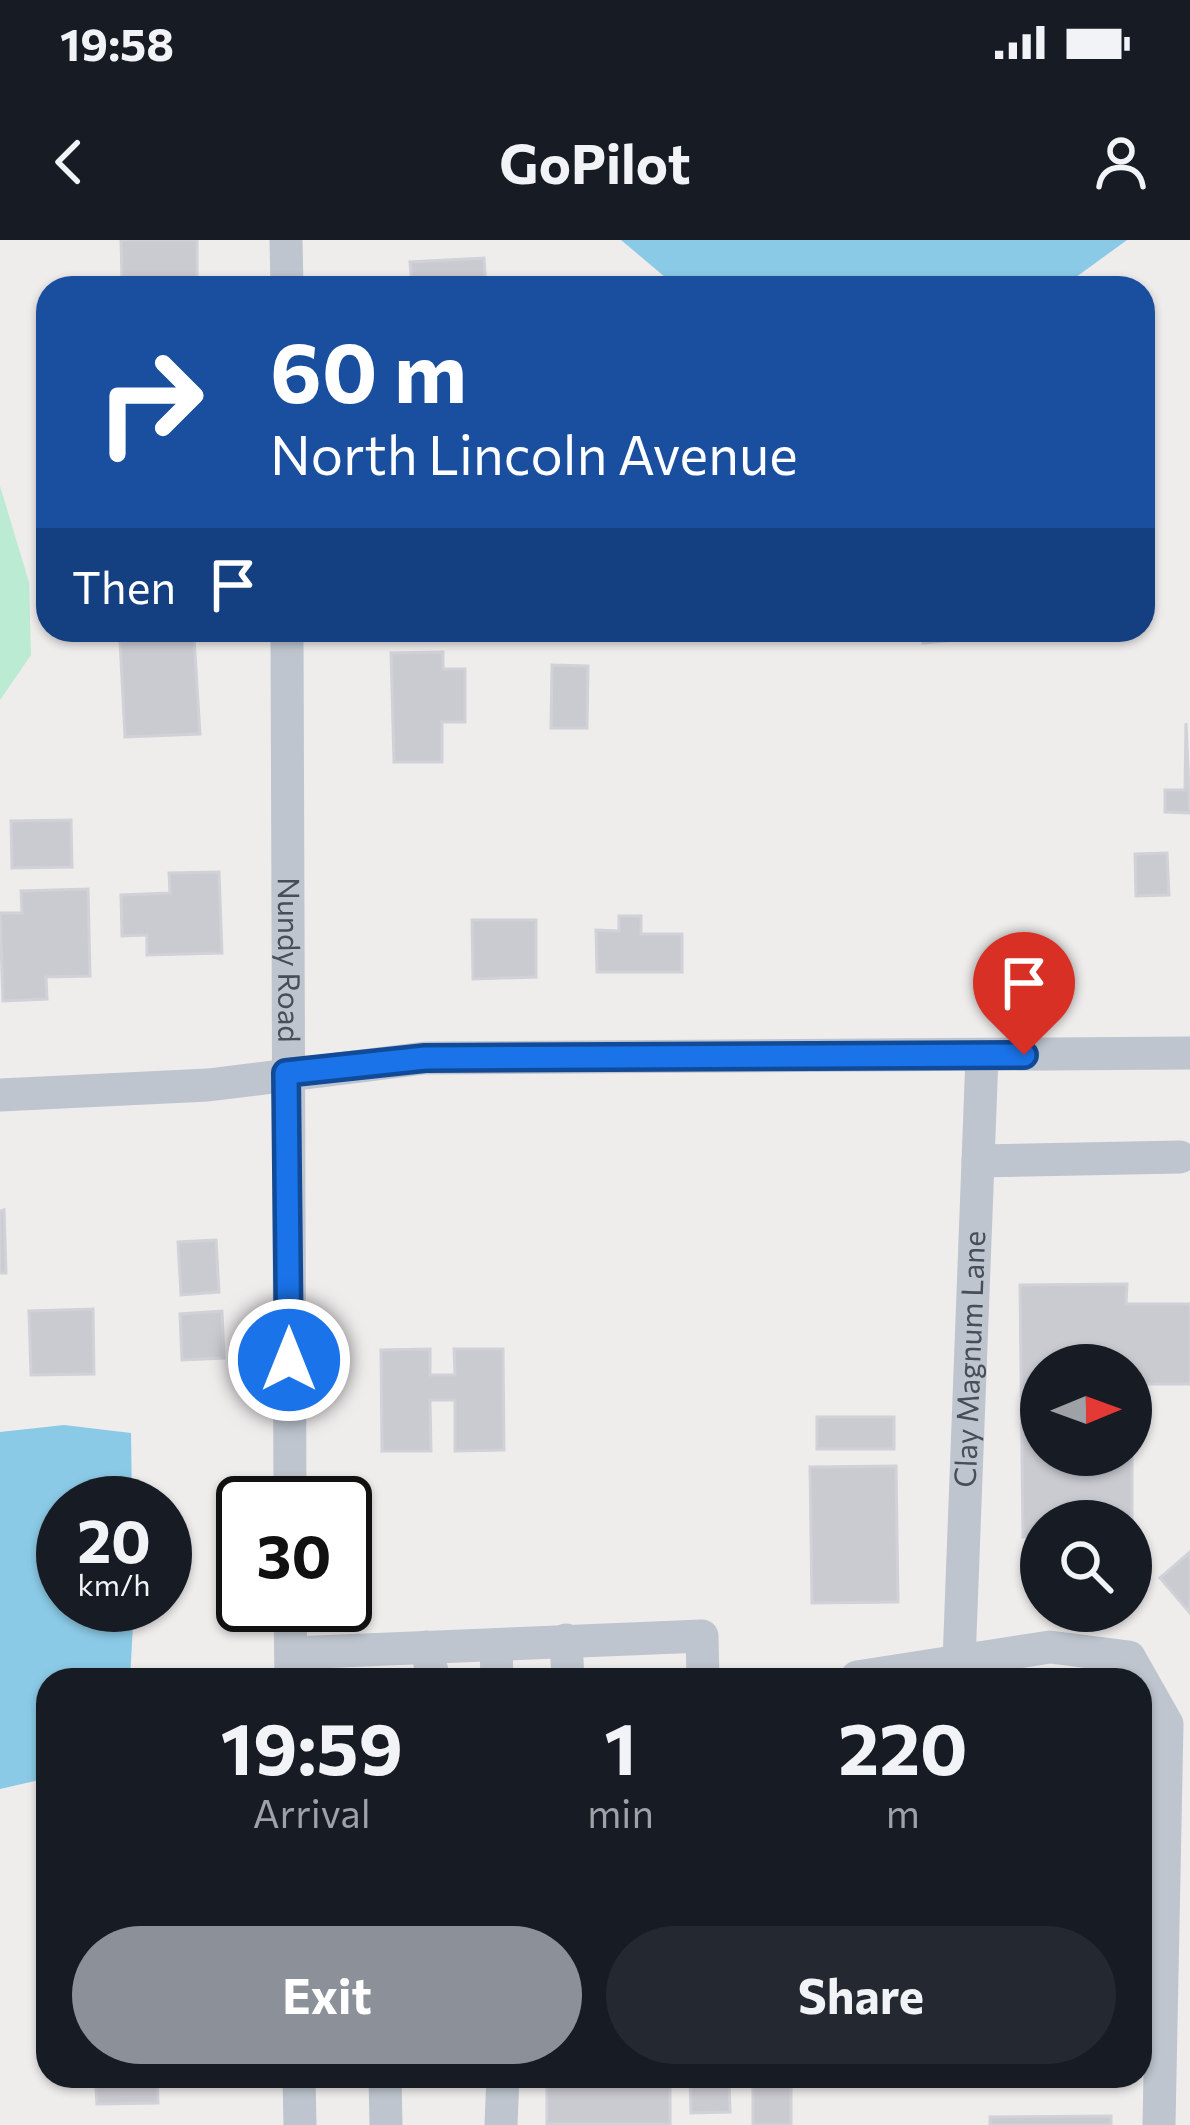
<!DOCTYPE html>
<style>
:root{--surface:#171b24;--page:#242831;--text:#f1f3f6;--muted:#9ea1a6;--accent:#8c9099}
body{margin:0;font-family:Commissioner,sans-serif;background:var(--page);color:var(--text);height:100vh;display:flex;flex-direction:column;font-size:45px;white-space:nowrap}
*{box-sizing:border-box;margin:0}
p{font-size:39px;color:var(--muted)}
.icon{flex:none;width:66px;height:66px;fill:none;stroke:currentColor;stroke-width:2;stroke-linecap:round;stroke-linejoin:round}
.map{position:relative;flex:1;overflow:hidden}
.details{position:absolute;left:36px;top:1428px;width:1116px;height:420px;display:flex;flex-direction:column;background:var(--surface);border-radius:36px;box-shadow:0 3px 9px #0004}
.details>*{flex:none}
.banner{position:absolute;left:36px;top:36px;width:1119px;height:366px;border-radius:36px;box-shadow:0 3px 9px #0004;background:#1a4fa0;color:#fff;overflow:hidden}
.needle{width:78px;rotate:89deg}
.fabs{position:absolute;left:1020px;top:1104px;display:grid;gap:24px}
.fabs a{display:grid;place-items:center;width:132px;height:132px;border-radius:50%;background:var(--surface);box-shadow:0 3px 9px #0004;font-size:60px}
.speed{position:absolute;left:36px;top:1236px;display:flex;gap:24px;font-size:60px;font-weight:700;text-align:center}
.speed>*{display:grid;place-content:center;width:156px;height:156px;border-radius:50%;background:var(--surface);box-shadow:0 3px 9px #0004;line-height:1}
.speed small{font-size:30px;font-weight:400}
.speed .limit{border:6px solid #111;border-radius:18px;background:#fff;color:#111}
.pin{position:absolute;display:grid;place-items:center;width:102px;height:102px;color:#fff;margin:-123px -51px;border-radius:50% 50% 50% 0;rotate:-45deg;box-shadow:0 0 12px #0007}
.pin .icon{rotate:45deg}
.me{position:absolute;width:132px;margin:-66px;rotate:0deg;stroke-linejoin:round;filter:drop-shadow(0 0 9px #0008)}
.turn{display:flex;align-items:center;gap:42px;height:252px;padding:0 36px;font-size:54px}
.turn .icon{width:156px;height:156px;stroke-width:2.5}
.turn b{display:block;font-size:84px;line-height:102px}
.then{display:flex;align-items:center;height:114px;padding:0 36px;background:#0003;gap:24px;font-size:45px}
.eta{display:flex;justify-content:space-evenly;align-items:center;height:204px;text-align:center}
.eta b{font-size:72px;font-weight:700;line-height:84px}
.primary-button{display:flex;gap:24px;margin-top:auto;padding:24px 36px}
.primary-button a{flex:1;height:138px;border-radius:72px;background:var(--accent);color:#fff;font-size:48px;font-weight:700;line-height:138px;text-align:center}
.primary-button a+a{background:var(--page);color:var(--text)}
.status{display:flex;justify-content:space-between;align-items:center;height:84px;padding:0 60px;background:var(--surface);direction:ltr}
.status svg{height:33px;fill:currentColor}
header{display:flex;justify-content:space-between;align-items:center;height:156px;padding:0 36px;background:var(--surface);font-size:54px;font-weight:700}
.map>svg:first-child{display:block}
.green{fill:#bcebd3}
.water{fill:#8bcae6}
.building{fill:#cacbd1;stroke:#d0d2d8;stroke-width:3;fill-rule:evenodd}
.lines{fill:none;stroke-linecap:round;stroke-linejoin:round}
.minor{stroke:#bec5ce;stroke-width:33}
.route-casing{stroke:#114b97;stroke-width:30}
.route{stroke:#1a73e8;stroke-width:21}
.labels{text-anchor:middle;stroke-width:9;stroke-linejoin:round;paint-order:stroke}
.street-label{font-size:30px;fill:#464e58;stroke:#fff}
</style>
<div class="status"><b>19:58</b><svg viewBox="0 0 49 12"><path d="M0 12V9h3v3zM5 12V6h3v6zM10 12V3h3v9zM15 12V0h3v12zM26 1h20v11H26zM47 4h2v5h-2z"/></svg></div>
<header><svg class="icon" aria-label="back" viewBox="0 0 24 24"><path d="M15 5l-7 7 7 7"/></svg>GoPilot<svg class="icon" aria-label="person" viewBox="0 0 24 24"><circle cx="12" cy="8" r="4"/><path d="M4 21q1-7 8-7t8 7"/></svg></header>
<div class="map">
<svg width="1190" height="1885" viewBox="0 0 1190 1885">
<rect width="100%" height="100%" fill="#efecec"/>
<polygon class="green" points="0,246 29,342 31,415 0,460"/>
<g class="water">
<polygon points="621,0 1127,0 1061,48 678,48"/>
<polygon points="64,1185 131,1193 132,1263 63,1263 63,1365 134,1365 130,1440 48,1440 48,1538 0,1549 0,1192"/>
</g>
<g class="building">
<polygon points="121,0 197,0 197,38 122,39"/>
<polygon points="484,18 486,48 412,48 410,22"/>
<polygon points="922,390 1010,390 1011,394 923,403"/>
<polygon points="194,398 200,494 125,497 120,401"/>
<polygon points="443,412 443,429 465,429 465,482 442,482 442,522 394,522 391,413"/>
<polygon points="552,425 588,426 587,488 551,488"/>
<polygon points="1186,483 1190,573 1165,572 1165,550 1185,550"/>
<polygon points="71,580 72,627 12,628 11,581"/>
<polygon points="1167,613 1169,655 1136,656 1135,614"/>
<polygon points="219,632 222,713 147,715 147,695 122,696 121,655 170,653 169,633"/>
<polygon points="88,649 90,736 46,737 47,759 3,761 0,673 22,673 21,651"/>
<polygon points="619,676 641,676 641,694 682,694 682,732 597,732 596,690 619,691"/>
<polygon points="472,680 536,680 536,737 473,739"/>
<polygon points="4,970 6,1033 0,1033 0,971"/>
<polygon points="216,1000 219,1052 181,1055 178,1002"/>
<path d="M1127,1044l-1,20h64v80h-58v152l-1,-15h-90v16h-18l-3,-252zM1041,1125h90v90h-90z"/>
<polygon points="93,1069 94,1134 31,1135 29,1071"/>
<polygon points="222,1071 224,1118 182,1120 180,1074"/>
<polygon points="430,1109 430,1135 455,1135 454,1109 503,1109 504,1210 455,1211 455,1160 430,1160 431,1211 382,1211 381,1110"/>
<rect x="817" y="1177" width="77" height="32"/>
<polygon points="896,1226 898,1362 812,1363 810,1227"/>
<polygon points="1190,1312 1190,1373 1160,1338"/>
<polygon points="95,1836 157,1836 158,1863 97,1864"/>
<polygon points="547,1836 670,1839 670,1884 547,1884"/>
<polygon points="690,1836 729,1836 730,1872 691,1873"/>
<rect x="753" y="1846" width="38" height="39"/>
<polygon points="1111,1876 1111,1885 990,1885 990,1877"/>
</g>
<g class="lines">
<g class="minor">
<polyline points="286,0 287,48"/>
<path id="s1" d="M287,390l3,873"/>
<polyline points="0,855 208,845 425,818 1190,813"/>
<polyline points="978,921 1180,917"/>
<polyline points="290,1365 291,1440"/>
<polyline points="566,1400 568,1440"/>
<polyline points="496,1405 497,1440"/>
<polyline points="426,1407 434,1440"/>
<polyline points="291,1413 702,1396 703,1440"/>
<path id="s2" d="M959,1422l23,-606"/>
<polyline points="857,1437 1050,1407 1129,1417 1167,1484 1159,1885"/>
<polyline points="299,1836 300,1885"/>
<polyline points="385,1836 386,1885"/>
<polyline points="501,1885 503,1836"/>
</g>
</g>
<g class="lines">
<defs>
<polyline id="route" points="289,1120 286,833 425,818 1024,815"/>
</defs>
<use href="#route" class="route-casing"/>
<use href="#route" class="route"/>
</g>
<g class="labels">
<g class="street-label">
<text dy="10" stroke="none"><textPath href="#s1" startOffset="330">Nundy Road</textPath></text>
<text dy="10" stroke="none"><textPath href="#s2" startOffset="303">Clay Magnum Lane</textPath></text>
</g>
</g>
</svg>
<div class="fabs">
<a><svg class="needle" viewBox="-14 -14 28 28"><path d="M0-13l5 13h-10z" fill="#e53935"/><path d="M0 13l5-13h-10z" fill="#9ea1a6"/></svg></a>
<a><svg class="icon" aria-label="search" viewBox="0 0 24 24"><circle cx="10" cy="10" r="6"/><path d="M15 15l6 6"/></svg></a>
</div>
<div class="speed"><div>20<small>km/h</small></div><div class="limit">30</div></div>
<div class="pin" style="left:1024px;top:815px;background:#d93025"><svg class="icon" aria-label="arrive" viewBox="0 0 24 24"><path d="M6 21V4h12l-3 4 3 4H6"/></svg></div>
<svg class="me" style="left:289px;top:1120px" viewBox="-20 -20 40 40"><circle r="17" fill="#1a73e8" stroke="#fff" stroke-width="3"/><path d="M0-11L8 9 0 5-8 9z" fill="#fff"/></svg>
<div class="banner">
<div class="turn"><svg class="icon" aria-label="right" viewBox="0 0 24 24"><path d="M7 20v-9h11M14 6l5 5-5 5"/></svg><div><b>60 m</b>North Lincoln Avenue</div></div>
<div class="then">Then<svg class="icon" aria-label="arrive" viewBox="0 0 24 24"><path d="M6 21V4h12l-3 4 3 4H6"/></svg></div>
</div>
<section class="details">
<div class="eta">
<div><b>19:59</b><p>Arrival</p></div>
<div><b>1</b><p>min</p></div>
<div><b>220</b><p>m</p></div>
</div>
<div class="primary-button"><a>Exit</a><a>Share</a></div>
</section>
</div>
